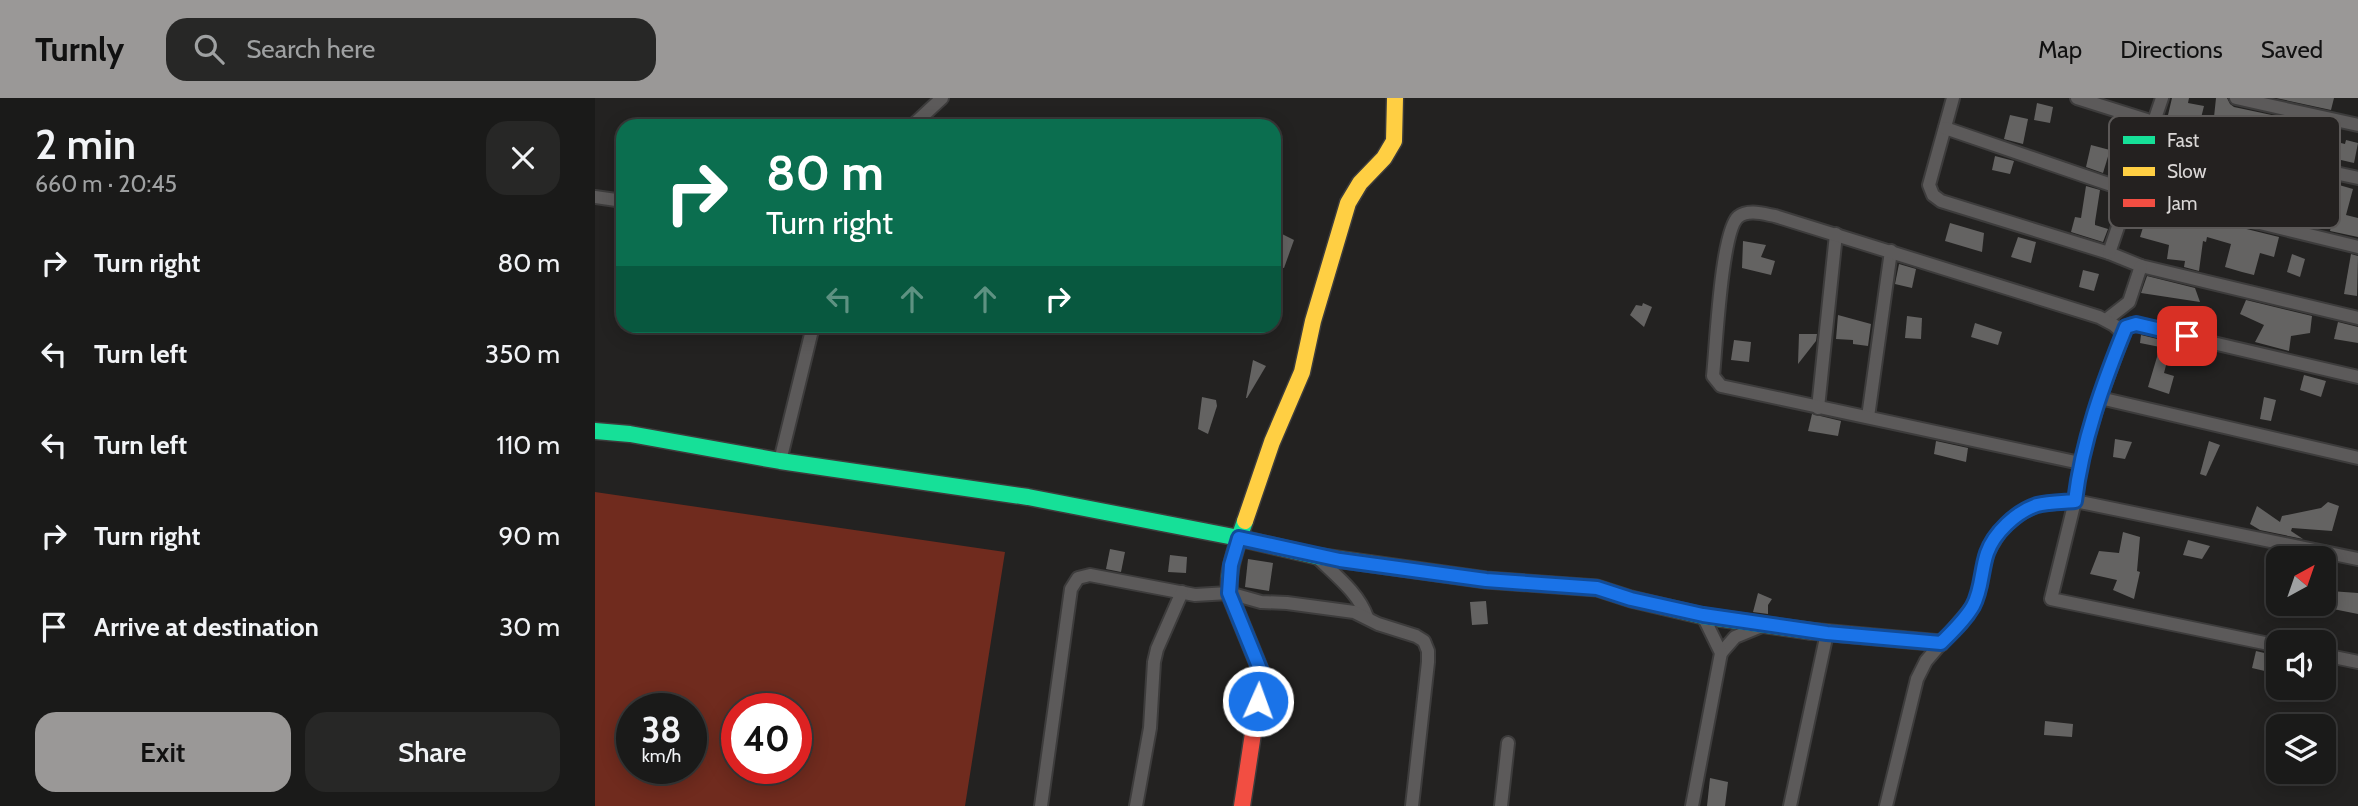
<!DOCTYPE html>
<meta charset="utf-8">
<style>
:root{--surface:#1a1a19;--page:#272726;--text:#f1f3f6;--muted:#9fa1a2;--line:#383838;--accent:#9a9897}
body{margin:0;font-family:Cabin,sans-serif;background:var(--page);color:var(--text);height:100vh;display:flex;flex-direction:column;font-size:26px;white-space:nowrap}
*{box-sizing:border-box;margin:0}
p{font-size:23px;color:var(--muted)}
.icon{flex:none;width:38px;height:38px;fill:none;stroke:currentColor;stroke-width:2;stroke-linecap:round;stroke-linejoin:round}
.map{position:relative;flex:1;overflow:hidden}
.side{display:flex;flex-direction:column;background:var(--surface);width:595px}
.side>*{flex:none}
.hud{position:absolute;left:21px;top:21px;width:665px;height:214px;border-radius:21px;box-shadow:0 4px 18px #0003,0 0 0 2px var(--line);background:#0b6e4f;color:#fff;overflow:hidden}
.needle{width:46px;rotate:40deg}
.fabs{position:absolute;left:1671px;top:448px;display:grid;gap:14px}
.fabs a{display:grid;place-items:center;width:70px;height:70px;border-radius:14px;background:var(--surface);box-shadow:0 4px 18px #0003,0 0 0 2px var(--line);font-size:35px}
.speed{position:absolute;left:21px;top:595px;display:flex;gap:14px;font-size:35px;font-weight:700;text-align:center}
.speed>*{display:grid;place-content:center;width:91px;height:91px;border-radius:50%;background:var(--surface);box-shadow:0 4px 18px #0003,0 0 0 2px var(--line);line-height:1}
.speed small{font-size:18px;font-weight:400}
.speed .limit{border:10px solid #d22;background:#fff;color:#111}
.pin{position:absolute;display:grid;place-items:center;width:60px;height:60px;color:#fff;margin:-30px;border-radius:14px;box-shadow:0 4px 10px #0006}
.me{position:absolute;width:77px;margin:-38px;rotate:2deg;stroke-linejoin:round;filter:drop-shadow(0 0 5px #0008)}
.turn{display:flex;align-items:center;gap:24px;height:147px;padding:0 35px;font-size:32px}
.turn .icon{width:91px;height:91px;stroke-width:2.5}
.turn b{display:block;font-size:49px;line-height:60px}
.lanes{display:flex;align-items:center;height:66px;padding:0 35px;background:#0003;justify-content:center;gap:35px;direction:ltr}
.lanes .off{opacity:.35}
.round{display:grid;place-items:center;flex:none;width:74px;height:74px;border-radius:21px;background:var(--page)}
.head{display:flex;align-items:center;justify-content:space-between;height:119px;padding:0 35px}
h1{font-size:42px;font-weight:600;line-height:52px}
.action{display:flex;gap:14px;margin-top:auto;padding:14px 35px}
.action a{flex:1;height:80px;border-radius:21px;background:var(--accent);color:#111;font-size:28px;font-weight:600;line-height:80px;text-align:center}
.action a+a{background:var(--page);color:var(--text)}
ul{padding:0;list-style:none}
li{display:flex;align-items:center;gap:21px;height:91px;padding:0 35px}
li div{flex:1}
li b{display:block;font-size:26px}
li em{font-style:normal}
header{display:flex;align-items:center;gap:42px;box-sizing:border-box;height:98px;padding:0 35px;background:var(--accent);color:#111}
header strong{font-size:33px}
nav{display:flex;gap:38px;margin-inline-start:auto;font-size:24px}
.search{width:490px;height:63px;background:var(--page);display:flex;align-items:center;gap:18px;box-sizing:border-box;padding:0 24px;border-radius:21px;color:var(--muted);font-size:26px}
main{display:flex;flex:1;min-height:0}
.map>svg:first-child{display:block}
.forest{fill:#702b1e;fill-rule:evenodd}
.building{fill:#646362}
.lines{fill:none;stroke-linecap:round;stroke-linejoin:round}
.street-casing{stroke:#3d3c3c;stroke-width:16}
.fast-casing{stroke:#3d3c3c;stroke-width:19}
.slow-casing{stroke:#3d3c3c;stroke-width:19}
.jam-casing{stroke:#3d3c3c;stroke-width:19}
.street{stroke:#5c5a5a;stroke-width:12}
.fast{stroke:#16e098;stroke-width:16}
.slow{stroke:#ffcf43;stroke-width:16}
.jam{stroke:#f24e42;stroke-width:16}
.route-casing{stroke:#114b97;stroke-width:18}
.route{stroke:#1a73e8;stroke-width:12}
.key{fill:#242120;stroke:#5b5857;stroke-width:2}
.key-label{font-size:19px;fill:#dad7d6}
</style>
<header>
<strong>Turnly</strong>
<div class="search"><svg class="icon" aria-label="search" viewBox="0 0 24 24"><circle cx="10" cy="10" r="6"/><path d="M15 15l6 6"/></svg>Search here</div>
<nav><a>Map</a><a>Directions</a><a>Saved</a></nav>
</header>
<main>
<section class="side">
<div class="head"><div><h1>2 min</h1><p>660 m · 20:45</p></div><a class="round"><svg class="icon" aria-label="close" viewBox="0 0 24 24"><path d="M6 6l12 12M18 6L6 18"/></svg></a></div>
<ul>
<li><svg class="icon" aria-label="right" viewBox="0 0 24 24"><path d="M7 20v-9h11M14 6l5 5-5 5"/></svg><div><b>Turn right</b></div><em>80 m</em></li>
<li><svg class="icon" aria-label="left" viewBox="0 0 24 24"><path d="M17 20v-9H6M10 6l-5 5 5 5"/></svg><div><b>Turn left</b></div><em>350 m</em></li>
<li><svg class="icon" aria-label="left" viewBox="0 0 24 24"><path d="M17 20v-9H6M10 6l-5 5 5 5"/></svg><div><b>Turn left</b></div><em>110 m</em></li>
<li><svg class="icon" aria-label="right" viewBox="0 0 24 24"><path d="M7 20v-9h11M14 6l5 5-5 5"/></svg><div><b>Turn right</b></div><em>90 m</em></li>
<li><svg class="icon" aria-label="arrive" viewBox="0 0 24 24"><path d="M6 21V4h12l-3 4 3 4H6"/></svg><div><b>Arrive at destination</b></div><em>30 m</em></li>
</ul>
<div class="action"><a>Exit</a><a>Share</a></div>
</section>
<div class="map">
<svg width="1763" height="708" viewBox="0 0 1763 708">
<rect width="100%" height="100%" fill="#232221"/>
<path class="forest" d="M0,394l410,60 -40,254h-370zM37,611h59v59h-59zM142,611h59v59h-59z"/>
<g class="building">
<polygon points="1577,0 1594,0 1593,5 1609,8 1602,36 1588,33 1591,21 1573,17"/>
<polygon points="1621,0 1632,0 1635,6 1639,9 1728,28 1726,40 1750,46 1751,42 1763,45 1759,65 1746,62 1746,59 1723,53 1721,61 1717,61 1624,41 1626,20 1619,19"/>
<polygon points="1681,0 1739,0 1736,12"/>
<polygon points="1442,5 1458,9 1455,25 1439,22"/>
<polygon points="1415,17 1433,21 1428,46 1409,41"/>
<polygon points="1496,47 1515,52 1508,75 1491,69"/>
<polygon points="1597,54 1711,78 1707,93 1741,100 1744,87 1758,91 1751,117 1763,120 1763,139 1735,133 1736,128 1712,124 1714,113 1690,108 1689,113 1674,109 1677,95 1653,89 1649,112 1588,97"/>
<polygon points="1400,58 1419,63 1415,76 1397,72"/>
<polygon points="1491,88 1505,92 1500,124 1500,127 1513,131 1508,144 1476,134 1480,119 1486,120"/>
<polygon points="1542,104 1684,139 1679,159 1665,155 1659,177 1647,174 1630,169 1636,146 1612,139 1611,144 1608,143 1604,173 1589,169 1590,163 1572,161 1574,147 1545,139 1550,123 1539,121"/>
<polygon points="1355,125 1389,135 1387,154 1350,143"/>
<polygon points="681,133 699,142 689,170 679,168"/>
<polygon points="1423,139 1441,144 1436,165 1416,159"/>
<polygon points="1148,143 1171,147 1166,159 1180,163 1176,177 1147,170"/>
<polygon points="1697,156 1710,161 1705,179 1692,174"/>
<polygon points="1756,156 1763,158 1762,198 1749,196"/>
<polygon points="1304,166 1321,171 1317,190 1300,186"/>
<polygon points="1488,172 1504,176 1499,193 1484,189"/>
<polygon points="1552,178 1600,190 1605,204 1546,195"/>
<polygon points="1651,202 1717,218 1715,235 1696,238 1694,253 1660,244 1669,227 1645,216"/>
<polygon points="1048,205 1057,209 1049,229 1035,217 1041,207 1047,208"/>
<polygon points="1243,217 1276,226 1273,248 1258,246 1258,242 1241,241"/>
<polygon points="1312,218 1327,220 1326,241 1310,240"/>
<polygon points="1743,224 1763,229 1763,245 1739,241"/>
<polygon points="1380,225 1407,234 1403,247 1376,239"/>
<polygon points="1204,236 1222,236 1221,243 1203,266"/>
<polygon points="1546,237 1591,248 1588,257 1575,252 1569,275 1579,278 1574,296 1553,289 1565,249 1545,245"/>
<polygon points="1139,242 1156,244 1154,264 1136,262"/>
<polygon points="658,262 671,268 652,300 651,300"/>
<polygon points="1709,277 1731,283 1726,299 1705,292"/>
<polygon points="607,299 621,302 622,308 613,336 603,331"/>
<polygon points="1669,299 1681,302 1676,323 1665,321"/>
<polygon points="1217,316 1246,323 1243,338 1213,333"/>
<polygon points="1520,341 1537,344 1530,361 1518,359"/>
<polygon points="1341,343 1373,350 1371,364 1339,356"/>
<polygon points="1614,343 1625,347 1611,378 1605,376"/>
<polygon points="1733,404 1744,408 1737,433 1697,430 1696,433 1708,441 1665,432 1655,426 1662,408 1685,424 1687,418 1726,410"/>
<polygon points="1528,434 1545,439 1542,473 1545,474 1539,501 1518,492 1522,482 1495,476 1504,453 1524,455"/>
<polygon points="1593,442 1615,448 1607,461 1588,457"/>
<polygon points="515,451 530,454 526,474 511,471"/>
<polygon points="575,457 592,459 591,475 573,474"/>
<polygon points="653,461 678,465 674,493 650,489"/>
<polygon points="1735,493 1763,495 1763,516 1733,510"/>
<polygon points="1163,495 1177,501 1173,507 1173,516 1158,514"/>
<polygon points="891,503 893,526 877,527 875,504"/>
<polygon points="1661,553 1678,557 1674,574 1657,570"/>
<polygon points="1450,623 1478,626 1477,639 1449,637"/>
<polygon points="1115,680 1133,684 1130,708 1112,708"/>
</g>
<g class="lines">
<defs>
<g id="street">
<polyline points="1358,0 1334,87 1338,97 1346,103 1514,155 1546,168 1763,220"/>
<polyline points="1482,0 1558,24"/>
<polyline points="1641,0 1763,27"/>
<polyline points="317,28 347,0"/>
<polyline points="1350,30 1534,93 1763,149"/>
<polyline points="1554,35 1763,80"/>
<polyline points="0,99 28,103"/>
<polyline points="1514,155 1567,0"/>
<polyline points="1511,222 1534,204 1546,168"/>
<polyline points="1505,300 1763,360"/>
<polyline points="1223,310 1241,136"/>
<polyline points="1273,319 1296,153"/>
<polyline points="185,363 218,228"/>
<path d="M1485,365l-359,-77 -8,-10c3,-28 8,-144 25,-159 10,-8 26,-3 37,-1l324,101 15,8 10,9"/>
<path d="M721,458c19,19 42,36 51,61"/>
<polyline points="1684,548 1456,501 1480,403 1485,365 1505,300 1531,229 1537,226 1763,279"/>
<polyline points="1126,555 1140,539 1169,527"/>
<polyline points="1729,557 1763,564"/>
<polyline points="446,708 476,491 483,480 495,477 600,497 634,495 666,504 692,505 759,514 783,526 821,538 829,543 833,553 833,564 817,708"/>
<polyline points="541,708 555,630 559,564 562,551 587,494"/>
<polyline points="906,708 913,645"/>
<polyline points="1097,708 1126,555 1108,518"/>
<polyline points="1195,708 1232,535"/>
<polyline points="1291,708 1322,581 1331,563 1378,508 1383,496 1391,457 1406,432 1426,415 1442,407 1480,403 1763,461"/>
</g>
<g id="fast">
<polyline points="0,333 35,336 185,363 433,399 644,440 650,423"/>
<path d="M636,500c-6,-19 3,-42 8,-60l77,18 170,24 111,8 34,11 72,17 106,15"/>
</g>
<g id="slow">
<polyline points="650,423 677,344 707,274 718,223 753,105 765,85 789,60 799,43 800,0"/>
<polyline points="1214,533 1346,545"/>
</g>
<polyline id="jam" points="636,500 667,576 647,708"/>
</defs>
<use href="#street" class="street-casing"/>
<use href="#fast" class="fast-casing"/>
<use href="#slow" class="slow-casing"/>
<use href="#jam" class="jam-casing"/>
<use href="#street" class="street"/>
<use href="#fast" class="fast"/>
<use href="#slow" class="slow"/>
<use href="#jam" class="jam"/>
</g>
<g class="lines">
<defs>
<path id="route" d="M663,603l4,-27 -33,-81 2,-28 8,-27 101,22 146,20 111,8 34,11 72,16 124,18 114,10c12,-12 24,-23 32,-37 9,-16 8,-36 14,-53 7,-20 29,-41 50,-48 11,-3 26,-3 38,-4 7,-59 28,-118 51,-174l10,-3 51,12"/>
</defs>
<use href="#route" class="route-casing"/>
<use href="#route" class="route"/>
</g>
<rect x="1514" y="18" width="231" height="112" rx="10" class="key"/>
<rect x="1528" y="38" width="32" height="8" fill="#16e098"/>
<rect x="1528" y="69" width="32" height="9" fill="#ffcf43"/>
<rect x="1528" y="101" width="32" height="8" fill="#f24e42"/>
<g class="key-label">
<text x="1572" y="49">Fast</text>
<text x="1572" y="80">Slow</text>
<text x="1572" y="112">Jam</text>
</g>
</svg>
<div class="fabs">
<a><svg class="needle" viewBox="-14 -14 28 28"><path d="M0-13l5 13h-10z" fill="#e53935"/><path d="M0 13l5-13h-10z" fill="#9fa1a2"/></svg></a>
<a><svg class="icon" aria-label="sound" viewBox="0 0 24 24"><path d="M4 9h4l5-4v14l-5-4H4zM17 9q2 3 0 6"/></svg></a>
<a><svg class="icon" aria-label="layers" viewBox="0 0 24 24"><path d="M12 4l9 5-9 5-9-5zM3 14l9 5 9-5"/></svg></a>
</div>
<div class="speed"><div>38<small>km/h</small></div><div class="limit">40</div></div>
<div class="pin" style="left:1592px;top:238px;background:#d93025"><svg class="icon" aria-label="arrive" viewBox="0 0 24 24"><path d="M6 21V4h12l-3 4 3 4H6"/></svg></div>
<svg class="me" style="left:663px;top:603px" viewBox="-20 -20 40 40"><circle r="17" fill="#1a73e8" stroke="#fff" stroke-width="3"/><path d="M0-11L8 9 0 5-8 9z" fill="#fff"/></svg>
<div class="hud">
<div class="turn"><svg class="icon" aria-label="right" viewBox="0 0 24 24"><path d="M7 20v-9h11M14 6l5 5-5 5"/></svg><div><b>80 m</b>Turn right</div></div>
<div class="lanes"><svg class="icon off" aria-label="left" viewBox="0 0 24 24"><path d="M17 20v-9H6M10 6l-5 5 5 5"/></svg><svg class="icon off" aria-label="ahead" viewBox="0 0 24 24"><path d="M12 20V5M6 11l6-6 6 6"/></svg><svg class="icon off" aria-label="ahead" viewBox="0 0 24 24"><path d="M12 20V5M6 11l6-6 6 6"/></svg><svg class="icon" aria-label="right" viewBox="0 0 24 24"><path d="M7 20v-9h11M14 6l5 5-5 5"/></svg></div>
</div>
</div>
</main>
